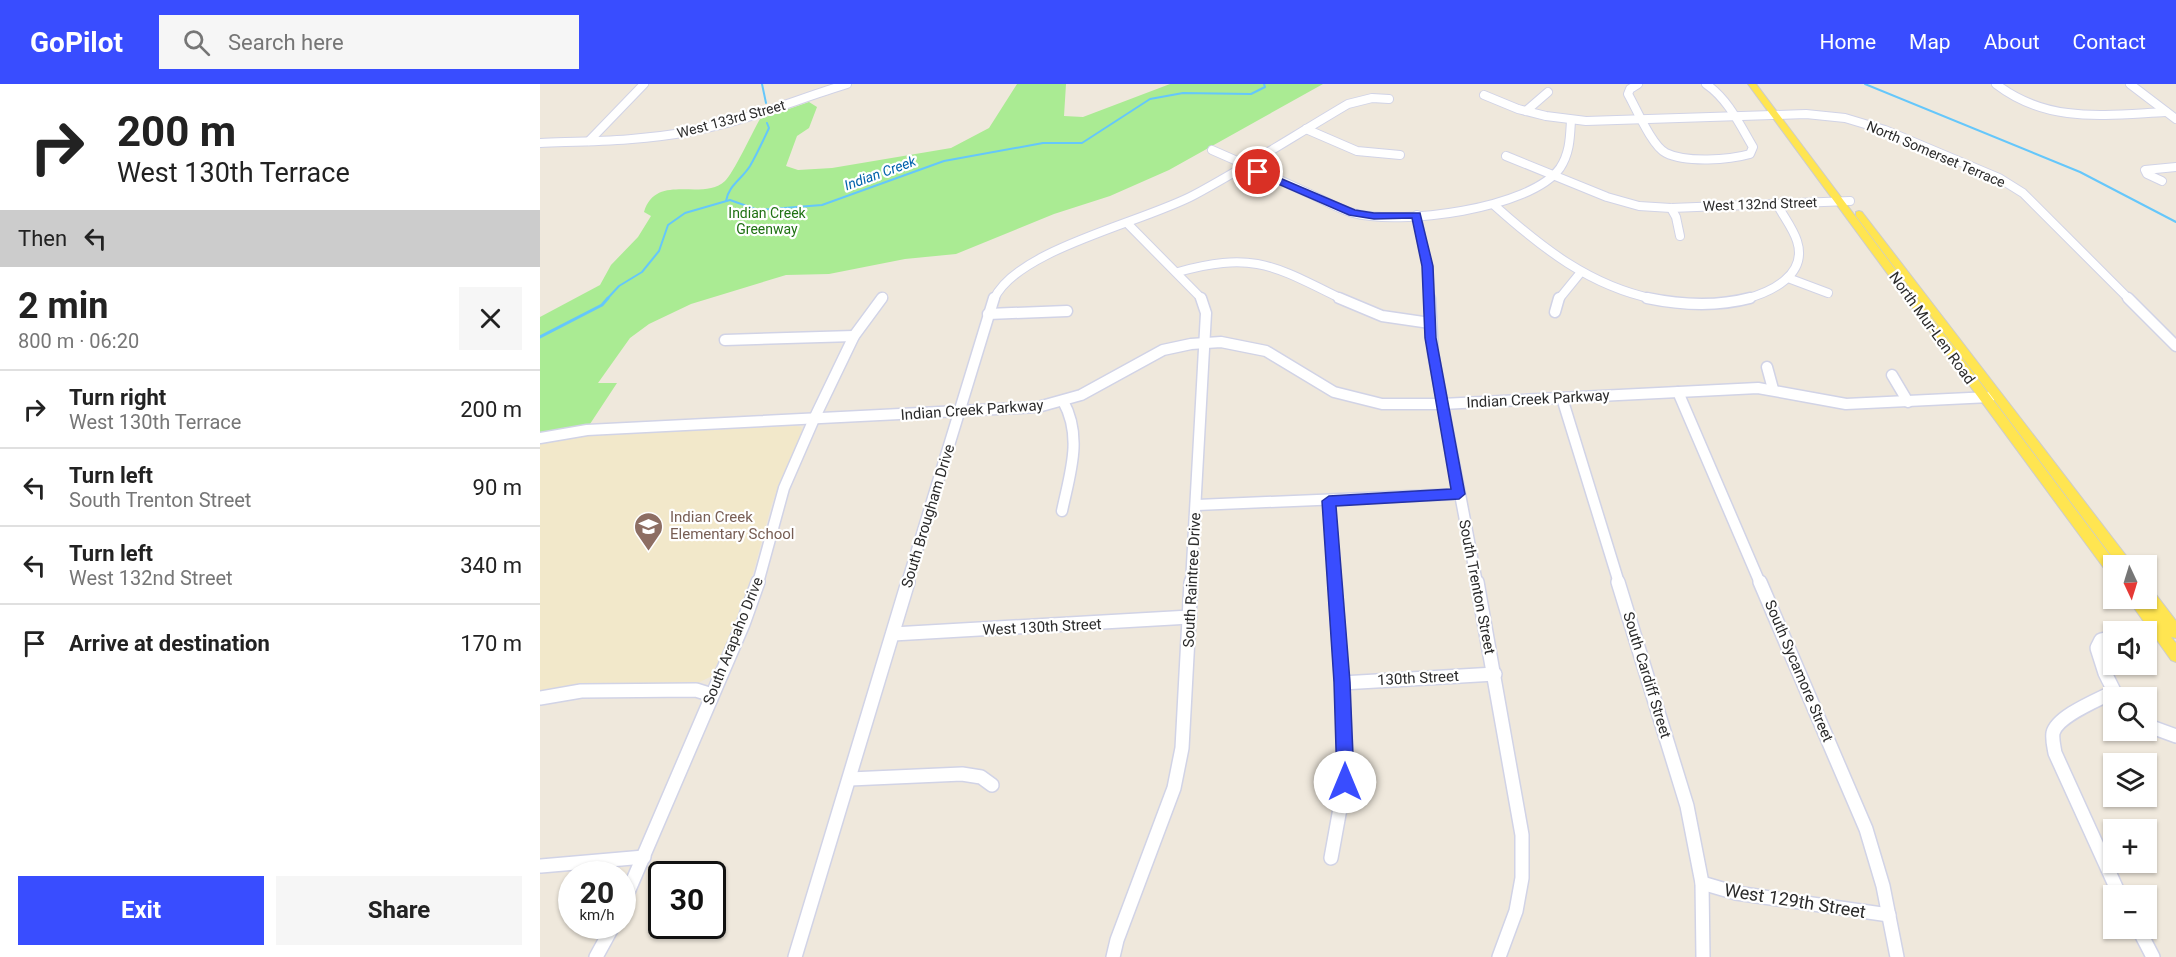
<!DOCTYPE html>
<meta charset="utf-8">
<style>
:root{--surface:#fff;--page:#f6f6f6;--text:#222;--muted:#767676;--line:#e0e0e0;--accent:#394dff}
body{margin:0;font-family:Roboto,sans-serif;background:var(--page);color:var(--text);height:100vh;display:flex;flex-direction:column;font-size:22px;white-space:nowrap}
*{box-sizing:border-box;margin:0}
p{font-size:20px;color:var(--muted)}
.icon{flex:none;width:33px;height:33px;fill:none;stroke:currentColor;stroke-width:2;stroke-linecap:round;stroke-linejoin:round}
.map{position:relative;flex:1;overflow:hidden}
.panel{display:flex;flex-direction:column;background:var(--surface);width:540px}
.panel>*{flex:none}
.guide{background:#fff;color:var(--text);overflow:hidden}
.needle{width:39px;rotate:176deg}
.buttons{position:absolute;left:1563px;top:471px;display:grid;gap:12px}
.buttons a{display:grid;place-items:center;width:54px;height:54px;border-radius:0px;background:var(--surface);box-shadow:0 2px 4px #0004;font-size:30px}
.speed{position:absolute;left:18px;top:777px;display:flex;gap:12px;font-size:30px;font-weight:700;text-align:center}
.speed>*{display:grid;place-content:center;width:78px;height:78px;border-radius:50%;background:var(--surface);box-shadow:0 2px 4px #0004;line-height:1}
.speed small{font-size:15px;font-weight:400}
.speed .limit{border:3px solid #111;border-radius:9px;background:#fff;color:#111}
.pin{position:absolute;display:grid;place-items:center;width:51px;height:51px;color:#fff;margin:-26px;border:3px solid #fff;border-radius:50%;box-shadow:0 2px 6px #0007}
.me{position:absolute;width:66px;margin:-33px;rotate:0deg;stroke-linejoin:round;filter:drop-shadow(0 0 4px #0008)}
.turn{display:flex;align-items:center;gap:21px;height:126px;padding:0 18px;font-size:27px}
.turn .icon{width:78px;height:78px;stroke-width:2.5}
.turn b{display:block;font-size:42px;line-height:51px}
.then{display:flex;align-items:center;height:57px;padding:0 18px;background:#0003;gap:12px;font-size:22px}
.round{display:grid;place-items:center;flex:none;width:63px;height:63px;border-radius:0px;background:var(--page)}
.summary{display:flex;align-items:center;justify-content:space-between;height:102px;padding:0 18px}
h1{font-size:36px;font-weight:700;line-height:45px}
.primary-button{display:flex;gap:12px;margin-top:auto;padding:12px 18px}
.primary-button a{flex:1;height:69px;border-radius:0px;background:var(--accent);color:#fff;font-size:24px;font-weight:700;line-height:69px;text-align:center}
.primary-button a+a{background:var(--page);color:var(--text)}
ul{padding:0;list-style:none}
li{display:flex;align-items:center;gap:18px;height:78px;padding:0 18px;border-top:2px solid var(--line)}
li div{flex:1}
li b{display:block;font-size:22px}
li em{font-style:normal}
header{display:flex;align-items:center;gap:36px;box-sizing:border-box;height:84px;padding:0 30px;background:var(--accent);color:#fff}
header strong{font-size:28px}
nav{display:flex;gap:33px;margin-inline-start:auto;font-size:21px}
.search{width:420px;height:54px;background:var(--page);display:flex;align-items:center;gap:15px;box-sizing:border-box;padding:0 21px;border-radius:0px;color:var(--muted);font-size:22px}
main{display:flex;flex:1;min-height:0}
.map>svg:first-child{display:block}
.education{fill:#f2e8ca}
.green{fill:#aaeb93}
.lines{fill:none;stroke-linecap:round;stroke-linejoin:round}
.stream-far1{stroke:#65c7fb;stroke-width:2}
.stream{stroke:#65c7fb;stroke-width:3}
.minor-far2-casing{stroke:#d1d3e6;stroke-width:10}
.minor-far1-casing{stroke:#d1d3e6;stroke-width:13}
.minor-casing{stroke:#d1d3e6;stroke-width:16}
.major-casing{stroke:#ccc;stroke-width:2}
.minor-far2{stroke:#fff;stroke-width:8}
.minor-far1{stroke:#fff;stroke-width:10}
.minor{stroke:#fff;stroke-width:13}
.major{fill:#ffe551;fill-rule:evenodd}
.route{fill:#394dff;stroke:#2532a6;stroke-width:1.5}
.labels{text-anchor:middle;stroke-width:4.5;stroke-linejoin:round;paint-order:stroke}
.far-street-label{font-size:14px;fill:#2b2b2b;stroke:#fff}
.far-water-label{font-size:14px;font-style:italic;fill:#0062ab;stroke:#fff}
.far-park-label{font-size:14px;fill:#1f7113;stroke:#fff}
.street-label{font-size:15px;fill:#2b2b2b;stroke:#fff}
.education-label{font-size:15px;fill:#785e54;stroke:#fff;text-anchor:start}
.near-street-label{font-size:18px;fill:#2b2b2b;stroke:#fff}
</style>
<header>
<strong>GoPilot</strong>
<div class="search"><svg class="icon" aria-label="search" viewBox="0 0 24 24"><circle cx="10" cy="10" r="6"/><path d="M15 15l6 6"/></svg>Search here</div>
<nav><a>Home</a><a>Map</a><a>About</a><a>Contact</a></nav>
</header>
<main>
<section class="panel">
<div class="guide">
<div class="turn"><svg class="icon" aria-label="right" viewBox="0 0 24 24"><path d="M7 20v-9h11M14 6l5 5-5 5"/></svg><div><b>200 m</b>West 130th Terrace</div></div>
<div class="then">Then<svg class="icon" aria-label="left" viewBox="0 0 24 24"><path d="M17 20v-9H6M10 6l-5 5 5 5"/></svg></div>
</div>
<div class="summary"><div><h1>2 min</h1><p>800 m · 06:20</p></div><a class="round"><svg class="icon" aria-label="close" viewBox="0 0 24 24"><path d="M6 6l12 12M18 6L6 18"/></svg></a></div>
<ul>
<li><svg class="icon" aria-label="right" viewBox="0 0 24 24"><path d="M7 20v-9h11M14 6l5 5-5 5"/></svg><div><b>Turn right</b><p>West 130th Terrace</p></div><em>200 m</em></li>
<li><svg class="icon" aria-label="left" viewBox="0 0 24 24"><path d="M17 20v-9H6M10 6l-5 5 5 5"/></svg><div><b>Turn left</b><p>South Trenton Street</p></div><em>90 m</em></li>
<li><svg class="icon" aria-label="left" viewBox="0 0 24 24"><path d="M17 20v-9H6M10 6l-5 5 5 5"/></svg><div><b>Turn left</b><p>West 132nd Street</p></div><em>340 m</em></li>
<li><svg class="icon" aria-label="arrive" viewBox="0 0 24 24"><path d="M6 21V4h12l-3 4 3 4H6"/></svg><div><b>Arrive at destination</b></div><em>170 m</em></li>
</ul>
<div class="primary-button"><a>Exit</a><a>Share</a></div>
</section>
<div class="map">
<svg width="1636" height="873" viewBox="0 0 1636 873">
<rect width="100%" height="100%" fill="#efe8dc"/>
<polygon class="education" points="256,342 261,343 263,349 232,419 211,497 193,547 172,592 154,601 0,608 0,360 50,351"/>
<path class="green" d="M477,0h49l-2,32 19,1 87,-33h153l-154,86 -59,26 -56,18 -98,40 -51,5 -76,15 -43,1 -95,29 -42,20 -19,14 -32,45h19l-27,41 -50,9v-116l60,-32 11,-20 27,-28 13,-21 -7,-4c12,-40 59,-10 81,-31 8,-7 28,-50 35,-62l49,-17 8,5 -8,21 -12,8 -11,30 12,4 34,-2 119,-20 38,-20z"/>
<g class="lines">
<g class="stream-far1">
<polyline points="222,0 226,19"/>
<polyline points="1325,0 1540,88 1636,138"/>
<path d="M186,117c2,-15 16,-22 24,-35 7,-12 13,-25 19,-38l-2,-5"/>
<polyline points="67,215 79,202 102,188 119,167 128,141 145,129 190,116 218,126 282,121 404,77 503,59 542,59 610,15 643,9 711,10 725,3 724,0"/>
</g>
<polyline class="stream" points="0,253 62,221 68,214"/>
<defs>
<g id="minor-far2">
<path d="M1098,0l-8,5 -2,5c8,14 24,52 38,59 20,10 63,7 84,1l3,-7c-13,-22 -25,-48 -47,-63"/>
<path d="M1456,0c52,40 108,31 170,28"/>
<polyline points="1590,0 1636,35"/>
<polyline points="944,11 978,25 1006,32 1046,37 1266,30 1305,34 1345,46 1459,94 1483,109 1589,215"/>
<polyline points="986,27 1008,8"/>
<polyline points="766,45 817,67 860,71"/>
<polyline points="49,57 104,0"/>
<path d="M0,59c51,-2 102,-2 152,-12 54,-10 103,-31 155,-47"/>
<path d="M672,66c32,14 64,28 96,43 14,6 30,16 45,20 46,13 178,-4 207,-45 10,-15 10,-31 11,-48"/>
<polyline points="966,72 1067,113 1099,122 1131,124 1310,117"/>
<polyline points="1622,97 1607,90 1605,86 1636,83"/>
<path d="M954,121c48,43 96,81 160,94"/>
<polyline points="1131,124 1136,133 1140,152"/>
<polyline points="877,131 889,194 890,215"/>
<polyline points="587,139 662,215"/>
<path d="M638,188c77,-21 96,-6 164,27"/>
<polyline points="1248,194 1288,209"/>
<polyline points="341,215 343,213"/>
<path d="M454,215c23,-50 150,-77 200,-104 52,-28 103,-61 154,-91l24,-6 17,1"/>
<polyline points="1019,215 1041,188"/>
<path d="M1205,215c26,-7 63,-24 52,-58 -4,-13 -14,-25 -20,-37"/>
</g>
<g id="minor-far1">
<polyline points="799,214 842,232 890,239"/>
<polyline points="890,214 893,269 937,499"/>
<path d="M1107,214c34,7 69,9 103,0"/>
<polyline points="1588,214 1636,262"/>
<polyline points="1015,228 1019,214"/>
<polyline points="448,230 527,227"/>
<polyline points="185,256 314,252"/>
<polyline points="1227,283 1233,305"/>
<polyline points="1352,291 1368,318"/>
<polyline points="1138,308 1220,499"/>
<polyline points="1022,314 1079,499"/>
<polyline points="0,354 47,346 498,323 541,311 623,266 651,260 681,258 726,267 794,308 842,320 902,320 1218,304 1306,320 1450,313"/>
<polyline points="789,417 795,499"/>
<polyline points="657,421 919,410"/>
<path d="M522,427c8,-38 21,-74 1,-110"/>
<polyline points="218,499 244,404 274,335 314,252 342,214"/>
<polyline points="367,499 454,214"/>
<polyline points="651,499 666,229 661,214"/>
</g>
<g id="minor">
<polyline points="937,498 982,751 982,794 976,827 959,873"/>
<polyline points="1078,498 1147,722 1162,799 1163,873"/>
<polyline points="1220,498 1326,745 1343,802 1357,873"/>
<polyline points="353,550 650,533"/>
<polyline points="1574,553 1561,556 1557,564 1565,589 1577,613"/>
<polyline points="802,599 955,590"/>
<path d="M1573,608c-15,8 -56,24 -60,41 -1,7 1,14 2,20l65,143"/>
<polyline points="0,614 41,607 156,606 172,611"/>
<polyline points="1606,641 1636,652"/>
<polyline points="310,695 422,690 441,693 452,701"/>
<polyline points="791,774 805,697 806,665 795,498"/>
<polyline points="1,782 104,773"/>
<polyline points="1162,799 1196,809 1349,831"/>
<polyline points="82,822 203,540 218,498"/>
<polyline points="1598,844 1613,873"/>
<polyline points="56,873 73,842"/>
<polyline points="255,873 368,498"/>
<polyline points="573,873 577,856 634,704 642,664 651,498"/>
</g>
<g id="major">
<polygon points="1208,0 1216,0 1578,482 1574,482 1574,493 1569,491"/>
<polygon points="1319,127 1322,128 1594,482 1579,482 1316,132 1316,128"/>
<polygon points="1606,502 1611,504 1636,537 1636,554 1631,553 1636,559 1636,578 1631,576 1587,514 1606,514"/>
</g>
</defs>
<use href="#minor-far2" class="minor-far2-casing"/>
<use href="#minor-far1" class="minor-far1-casing"/>
<use href="#minor" class="minor-casing"/>
<use href="#major" class="major-casing"/>
<use href="#minor-far2" class="minor-far2"/>
<use href="#minor-far1" class="minor-far1"/>
<use href="#minor" class="minor"/>
<use href="#major" class="major"/>
</g>
<polygon class="route" points="715,86 721,86 815,126 834,129 880,129 893,182 896,254 925,410 919,415 796,422 810,598 814,698 811,703 805,706 799,703 797,698 794,598 782,417 789,412 911,405 885,254 882,182 872,134 834,135 809,131 715,90"/>
<defs>
<symbol id="school-pin" viewBox="-11 -11 22 30"><path d="M0 17L-7.5 6A9.5 9.5 0 1 1 7.5 6Z" fill="#8d6e63" stroke="#fff"/><path d="M0-5L7-2L0 1L-7-2ZM-4 1L0 2.5L4 1V4Q0 6-4 4Z" fill="#fff"/></symbol>
</defs>
<g fill-rule="evenodd">
<use href="#school-pin" x="92" y="426" width="33" height="45"/>
</g>
<g class="labels">
<g class="far-street-label">
<text transform="translate(191 35) rotate(-15)" y="5">West 133rd Street</text>
<text transform="translate(1396 70) rotate(23)" y="5">North Somerset Terrace</text>
<text transform="translate(1220 120) rotate(-2)" y="5">West 132nd Street</text>
</g>
<g class="far-water-label">
<text transform="translate(340 89) rotate(-20)" y="5">Indian Creek</text>
</g>
<g class="far-park-label">
<text x="227" y="134">Indian Creek<tspan x="227" dy="16">Greenway</tspan></text>
</g>
<g class="street-label">
<text transform="translate(1392 244) rotate(54)" y="5">North Mur-Len Road</text>
<text transform="translate(998 315) rotate(-3)" y="5">Indian Creek Parkway</text>
<text transform="translate(432 326) rotate(-4)" y="5">Indian Creek Parkway</text>
<text transform="translate(388 432) rotate(-73)" y="5">South Brougham Drive</text>
<text transform="translate(652 496) rotate(-87)" y="5">South Raintree Drive</text>
<text transform="translate(937 503) rotate(79)" y="5">South Trenton Street</text>
<text transform="translate(502 543) rotate(-3)" y="5">West 130th Street</text>
<text transform="translate(193 557) rotate(-68)" y="5">South Arapaho Drive</text>
<text transform="translate(1259 587) rotate(67)" y="5">South Sycamore Street</text>
<text transform="translate(1107 591) rotate(73)" y="5">South Cardiff Street</text>
<text transform="translate(878 594) rotate(-3)" y="5">130th Street</text>
</g>
<g class="education-label">
<text x="130" y="438">Indian Creek<tspan x="130" dy="17">Elementary School</tspan></text>
</g>
<g class="near-street-label">
<text transform="translate(1255 817) rotate(9)" y="6">West 129th Street</text>
</g>
</g>
</svg>
<div class="buttons">
<a><svg class="needle" viewBox="-14 -14 28 28"><path d="M0-13l5 13h-10z" fill="#e53935"/><path d="M0 13l5-13h-10z" fill="#767676"/></svg></a>
<a><svg class="icon" aria-label="sound" viewBox="0 0 24 24"><path d="M4 9h4l5-4v14l-5-4H4zM17 9q2 3 0 6"/></svg></a>
<a><svg class="icon" aria-label="search" viewBox="0 0 24 24"><circle cx="10" cy="10" r="6"/><path d="M15 15l6 6"/></svg></a>
<a><svg class="icon" aria-label="layers" viewBox="0 0 24 24"><path d="M12 4l9 5-9 5-9-5zM3 14l9 5 9-5"/></svg></a>
<a>+</a>
<a>−</a>
</div>
<div class="speed"><div>20<small>km/h</small></div><div class="limit">30</div></div>
<div class="pin" style="left:718px;top:88px;background:#d93025"><svg class="icon" aria-label="arrive" viewBox="0 0 24 24"><path d="M6 21V4h12l-3 4 3 4H6"/></svg></div>
<svg class="me" style="left:805px;top:698px" viewBox="-20 -20 40 40"><circle r="19" fill="#fff"/><path d="M0-13L10 11 0 6-10 11z" fill="#394dff"/></svg>
</div>
</main>
